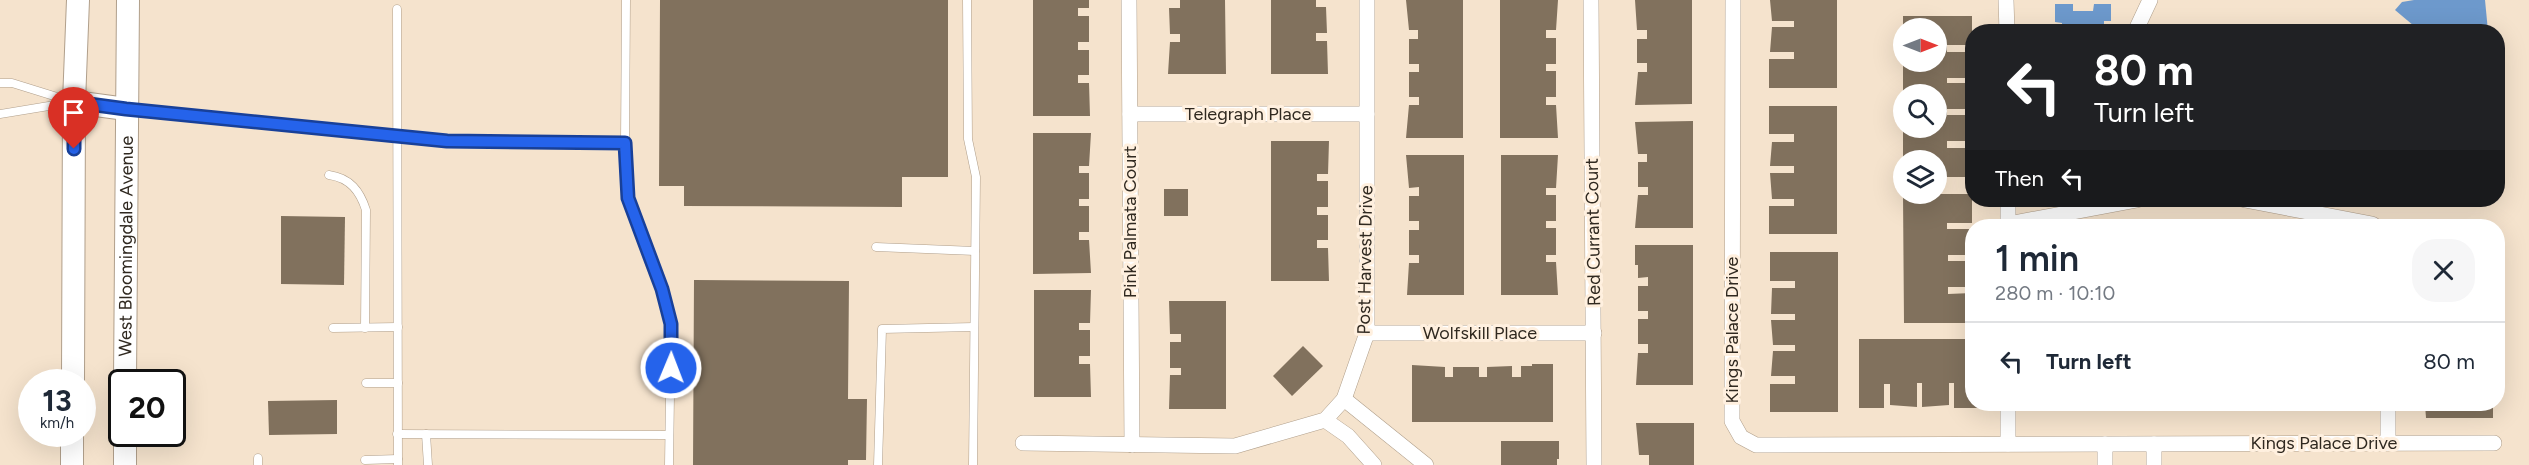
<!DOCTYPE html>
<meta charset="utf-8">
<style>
:root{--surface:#fff;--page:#f6f6f7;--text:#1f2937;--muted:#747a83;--line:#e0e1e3}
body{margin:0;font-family:Figtree,sans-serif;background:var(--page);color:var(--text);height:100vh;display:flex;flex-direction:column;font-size:22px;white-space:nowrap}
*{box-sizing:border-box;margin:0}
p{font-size:20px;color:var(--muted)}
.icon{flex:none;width:33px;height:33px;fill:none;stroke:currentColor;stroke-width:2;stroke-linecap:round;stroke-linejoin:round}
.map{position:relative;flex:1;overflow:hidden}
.details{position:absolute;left:1965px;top:219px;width:540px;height:192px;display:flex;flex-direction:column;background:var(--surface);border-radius:24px;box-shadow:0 6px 24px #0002}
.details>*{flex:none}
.hud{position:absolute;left:1965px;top:24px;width:540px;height:183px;border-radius:24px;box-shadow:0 6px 24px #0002;background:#202124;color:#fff;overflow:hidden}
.needle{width:39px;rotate:90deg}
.buttons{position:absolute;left:1893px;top:18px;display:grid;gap:12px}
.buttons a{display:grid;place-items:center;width:54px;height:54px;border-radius:50%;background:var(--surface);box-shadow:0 6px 24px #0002;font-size:30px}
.speed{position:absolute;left:18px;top:369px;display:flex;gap:12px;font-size:30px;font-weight:700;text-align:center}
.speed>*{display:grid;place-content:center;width:78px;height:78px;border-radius:50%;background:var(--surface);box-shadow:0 6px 24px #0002;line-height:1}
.speed small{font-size:15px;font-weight:400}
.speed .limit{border:3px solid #111;border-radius:9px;background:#fff;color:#111}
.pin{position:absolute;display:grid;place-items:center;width:51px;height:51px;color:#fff;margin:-62px -26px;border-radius:50% 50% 50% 0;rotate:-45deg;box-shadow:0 0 6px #0007}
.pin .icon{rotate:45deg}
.me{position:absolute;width:66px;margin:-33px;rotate:1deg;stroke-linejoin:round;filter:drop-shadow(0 0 4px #0008)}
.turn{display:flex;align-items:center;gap:21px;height:126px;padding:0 30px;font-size:27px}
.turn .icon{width:78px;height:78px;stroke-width:2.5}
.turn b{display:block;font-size:42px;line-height:51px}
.then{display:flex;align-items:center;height:57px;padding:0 30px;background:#0003;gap:12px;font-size:22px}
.round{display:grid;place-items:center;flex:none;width:63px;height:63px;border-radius:24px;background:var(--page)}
.overview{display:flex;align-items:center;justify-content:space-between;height:102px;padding:0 30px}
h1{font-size:36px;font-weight:600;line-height:45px}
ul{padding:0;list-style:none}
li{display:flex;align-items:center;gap:18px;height:78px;padding:0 30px;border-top:2px solid var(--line)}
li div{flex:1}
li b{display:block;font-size:22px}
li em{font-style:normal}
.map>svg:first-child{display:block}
.water{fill:#6d99cc}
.building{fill:#81715d}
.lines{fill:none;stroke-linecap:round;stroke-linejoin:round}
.service-casing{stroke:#b09f8b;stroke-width:9}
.minor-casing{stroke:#b09f8b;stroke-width:16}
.secondary-casing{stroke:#b09f8b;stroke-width:24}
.service{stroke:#fff;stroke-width:8}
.minor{stroke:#fff;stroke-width:15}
.secondary{stroke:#fff;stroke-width:22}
.route-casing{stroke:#184099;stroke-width:15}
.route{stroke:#2563eb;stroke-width:10}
.labels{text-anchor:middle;stroke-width:6;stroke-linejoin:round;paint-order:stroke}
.street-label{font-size:18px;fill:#302920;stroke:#fff0df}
</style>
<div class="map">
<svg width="2529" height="465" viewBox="0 0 2529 465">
<rect width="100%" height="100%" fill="#f5e3cd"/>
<g class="water">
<polygon points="2414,0 2485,0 2488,31 2420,31 2395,10 2402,2"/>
<polygon points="2055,4 2073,4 2073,11 2093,11 2094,4 2111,4 2111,21 2104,21 2104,28 2099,29 2099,31 2068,31 2068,28 2062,28 2062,23 2055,22"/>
</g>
<g class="building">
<polygon points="660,0 948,0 948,177 902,177 902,207 684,206 684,186 659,186"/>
<polygon points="1033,0 1089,0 1089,8 1078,8 1078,16 1089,16 1089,42 1078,42 1078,50 1089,50 1089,75 1078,75 1078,83 1089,83 1090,116 1033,116"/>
<polygon points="1180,0 1225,0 1226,74 1168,74 1170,42 1180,42 1180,34 1170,34 1169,8 1180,8"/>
<polygon points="1271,0 1316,0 1316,7 1326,7 1327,33 1316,33 1316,41 1327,41 1328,74 1271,74"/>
<polygon points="1406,0 1463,0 1463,138 1406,138 1409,105 1419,105 1419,97 1409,97 1409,72 1419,72 1419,64 1409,64 1409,39 1418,39 1418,30 1409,30"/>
<polygon points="1500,0 1558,0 1556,30 1546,30 1546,38 1556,38 1556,64 1546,64 1546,71 1556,71 1556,97 1546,97 1546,105 1556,105 1558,138 1500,138"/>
<polygon points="1635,0 1692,0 1692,104 1635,105 1638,72 1647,72 1647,63 1637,63 1637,39 1647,39 1647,30 1637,30"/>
<polygon points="1770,0 1837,0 1837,88 1769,88 1769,59 1794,59 1794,52 1770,52 1772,27 1794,27 1794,21 1772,21"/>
<polygon points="1903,16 1972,16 1972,45 1947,45 1947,52 1971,52 1969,78 1947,78 1947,83 1969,83 1971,109 1947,109 1947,115 1971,115 1969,141 1947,141 1947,148 1972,148 1972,177 1936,177 1936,160 1903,160 1903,128 1936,128 1936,94 1903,94 1903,62 1936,62 1936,28 1903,28"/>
<polygon points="1769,106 1837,106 1837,234 1769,234 1769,206 1794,206 1794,199 1772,199 1770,173 1794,173 1794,166 1770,166 1772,142 1794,142 1794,134 1769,134"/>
<polygon points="1693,121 1693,228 1635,228 1638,195 1648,195 1648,187 1638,187 1638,162 1647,162 1647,154 1638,154 1635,122"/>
<polygon points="1033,133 1091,133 1089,166 1079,166 1079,173 1089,173 1089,199 1079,199 1079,206 1089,206 1089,232 1079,232 1079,240 1089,240 1091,273 1033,274"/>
<polygon points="1271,141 1329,141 1328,174 1317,174 1317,181 1328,181 1328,207 1317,207 1317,215 1328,215 1328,240 1317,240 1317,248 1328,248 1329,281 1271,281"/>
<polygon points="1406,155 1464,155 1464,295 1407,295 1409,263 1419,263 1419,255 1409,255 1409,230 1419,230 1419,221 1409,221 1409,196 1419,196 1419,187 1409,188"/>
<polygon points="1501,155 1558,155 1556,188 1546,188 1546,195 1556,195 1556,221 1546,221 1546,228 1556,228 1556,255 1546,255 1546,262 1556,262 1558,295 1501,295"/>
<rect x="1164" y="189" width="24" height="27"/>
<polygon points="1903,194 1972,194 1972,223 1947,223 1947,229 1969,229 1971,255 1948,255 1948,261 1971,261 1970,287 1948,287 1948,294 1972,293 1972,323 1904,323"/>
<polygon points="281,216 345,217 344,285 281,284"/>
<polygon points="1635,245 1693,245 1693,385 1636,385 1638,353 1648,353 1648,344 1638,344 1638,319 1648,319 1648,311 1638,311 1638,286 1648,286 1648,277 1638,278 1638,265 1635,265"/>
<polygon points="1770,252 1838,252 1838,412 1770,412 1770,384 1795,384 1795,376 1771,376 1773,351 1795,351 1795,345 1773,345 1771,320 1795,320 1795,314 1771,314 1772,288 1795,288 1795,281 1770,281"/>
<polygon points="694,280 849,281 848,399 867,399 866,460 848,460 848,465 693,465"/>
<polygon points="1034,290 1091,290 1090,323 1079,323 1079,330 1090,330 1090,356 1079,356 1079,364 1090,364 1091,397 1034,397"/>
<polygon points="1169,301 1226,301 1226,409 1169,409 1170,375 1181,375 1181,368 1170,368 1170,342 1181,342 1181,334 1170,334"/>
<polygon points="1859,339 1972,339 1972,404 1984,404 1984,408 1954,408 1954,383 1949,383 1949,405 1922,407 1922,383 1917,383 1917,407 1890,405 1890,384 1884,384 1884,408 1859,408"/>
<polygon points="1303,346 1323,366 1292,396 1273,376"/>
<polygon points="1532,364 1553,364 1553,422 1412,422 1412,365 1445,367 1445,377 1453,377 1453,367 1479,367 1479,377 1487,377 1487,367 1512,366 1512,377 1521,377 1521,366 1532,366"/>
<polygon points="337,400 337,434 269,435 268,401"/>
<polygon points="2040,404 2069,404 2069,407 2040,408"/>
<rect x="2173" y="404" width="28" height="3"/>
<rect x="2217" y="404" width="30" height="3"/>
<rect x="2318" y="404" width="29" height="3"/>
<polygon points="2425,404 2493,404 2493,418 2426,418"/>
<polygon points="1636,423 1694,423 1694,465 1649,465 1649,455 1639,455"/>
<polygon points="1501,441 1559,441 1559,459 1557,459 1557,465 1501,465"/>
</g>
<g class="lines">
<defs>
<g id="service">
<polyline points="626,0 625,143 628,198 652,259 671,324 669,465"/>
<polyline points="967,0 968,139 976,177 973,465"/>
<polyline points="397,9 398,465"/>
<polyline points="0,83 12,83 70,101"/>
<polyline points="130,110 447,141 625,143"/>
<polyline points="0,114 73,102"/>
<path d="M329,175c21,3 31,16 37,35l-1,118"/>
<polyline points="876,247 975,251"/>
<polyline points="333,328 398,327"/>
<polyline points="366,383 398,383"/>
<polyline points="397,434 669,435"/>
<polyline points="426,434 428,465"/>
<polyline points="258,458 258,465"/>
<polyline points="365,460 398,459"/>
<polyline points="878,465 882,329 974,327"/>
</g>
<g id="minor">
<polyline points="1129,0 1132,445"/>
<polyline points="1591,0 1594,465"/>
<polyline points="1733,0 1732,421 1741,437 1756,445 2494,443"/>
<polyline points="2006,0 2007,32"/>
<polyline points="2135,32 2150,0"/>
<polyline points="1130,114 1367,114"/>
<polyline points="2008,200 2008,226"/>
<polyline points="2245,200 2372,224 2375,226"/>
<polyline points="2008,224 2137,200"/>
<polyline points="1367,333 1594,333"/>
<polyline points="1344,399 1426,465"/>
<polyline points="2008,404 2008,444"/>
<polyline points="1325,420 1348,436 1374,465"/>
<polyline points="1023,443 1235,446 1325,420 1344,399 1367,333 1367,0"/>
<polyline points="2388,443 2388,404"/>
<polyline points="2105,444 2105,465"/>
<polyline points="2154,444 2154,465"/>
</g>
<g id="secondary">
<polyline points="74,102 126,109"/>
<polyline points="73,382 74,102 78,0"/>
<path id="s1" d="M125,382l3,-382"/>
<polyline points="72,465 72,434"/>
<polyline points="125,465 125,434"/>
</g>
</defs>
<use href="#service" class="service-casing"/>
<use href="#minor" class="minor-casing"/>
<use href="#secondary" class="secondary-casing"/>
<use href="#service" class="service"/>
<use href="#minor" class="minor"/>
<use href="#secondary" class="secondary"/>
</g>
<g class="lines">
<defs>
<polyline id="route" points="74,149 74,102 126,109 447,141 625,143 628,198 662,289 671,324 671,368"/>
</defs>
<use href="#route" class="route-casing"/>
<use href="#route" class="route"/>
</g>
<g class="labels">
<g class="street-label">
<text x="1248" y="120">Telegraph Place</text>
<text transform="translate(1130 222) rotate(-90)" y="6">Pink Palmata Court</text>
<text transform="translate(1593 232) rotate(-91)" y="6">Red Currant Court</text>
<text dy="6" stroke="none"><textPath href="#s1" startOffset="136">West Bloomingdale Avenue</textPath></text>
<text transform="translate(1365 260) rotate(-89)" y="6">Post Harvest Drive</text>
<text transform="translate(1732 330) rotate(-90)" y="6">Kings Palace Drive</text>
<text x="1480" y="339">Wolfskill Place</text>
<text x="2324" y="449">Kings Palace Drive</text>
</g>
</g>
</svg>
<div class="buttons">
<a><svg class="needle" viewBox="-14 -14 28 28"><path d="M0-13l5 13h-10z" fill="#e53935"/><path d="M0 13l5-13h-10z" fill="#747a83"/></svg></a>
<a><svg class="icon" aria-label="search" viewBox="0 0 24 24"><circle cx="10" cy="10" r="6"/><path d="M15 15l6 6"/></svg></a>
<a><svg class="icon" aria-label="layers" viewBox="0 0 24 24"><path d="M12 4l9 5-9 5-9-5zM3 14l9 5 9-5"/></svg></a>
</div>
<div class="speed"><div>13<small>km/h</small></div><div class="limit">20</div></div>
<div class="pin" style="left:74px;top:149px;background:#d93025"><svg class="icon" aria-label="arrive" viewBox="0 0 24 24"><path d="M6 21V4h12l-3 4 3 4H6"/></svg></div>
<svg class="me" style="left:671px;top:368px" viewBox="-20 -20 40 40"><circle r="17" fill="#2563eb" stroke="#fff" stroke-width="3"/><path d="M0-11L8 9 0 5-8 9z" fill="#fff"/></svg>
<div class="hud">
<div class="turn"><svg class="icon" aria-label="left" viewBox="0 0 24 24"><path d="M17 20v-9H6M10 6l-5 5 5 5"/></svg><div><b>80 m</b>Turn left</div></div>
<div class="then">Then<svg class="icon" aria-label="left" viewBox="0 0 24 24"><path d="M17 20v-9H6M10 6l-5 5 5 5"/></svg></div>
</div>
<section class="details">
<div class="overview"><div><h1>1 min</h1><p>280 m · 10:10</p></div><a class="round"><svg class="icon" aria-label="close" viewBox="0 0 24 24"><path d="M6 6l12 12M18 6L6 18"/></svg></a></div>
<ul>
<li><svg class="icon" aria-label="left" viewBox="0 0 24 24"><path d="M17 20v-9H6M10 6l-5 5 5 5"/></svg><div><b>Turn left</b></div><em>80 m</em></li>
</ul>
</section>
</div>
